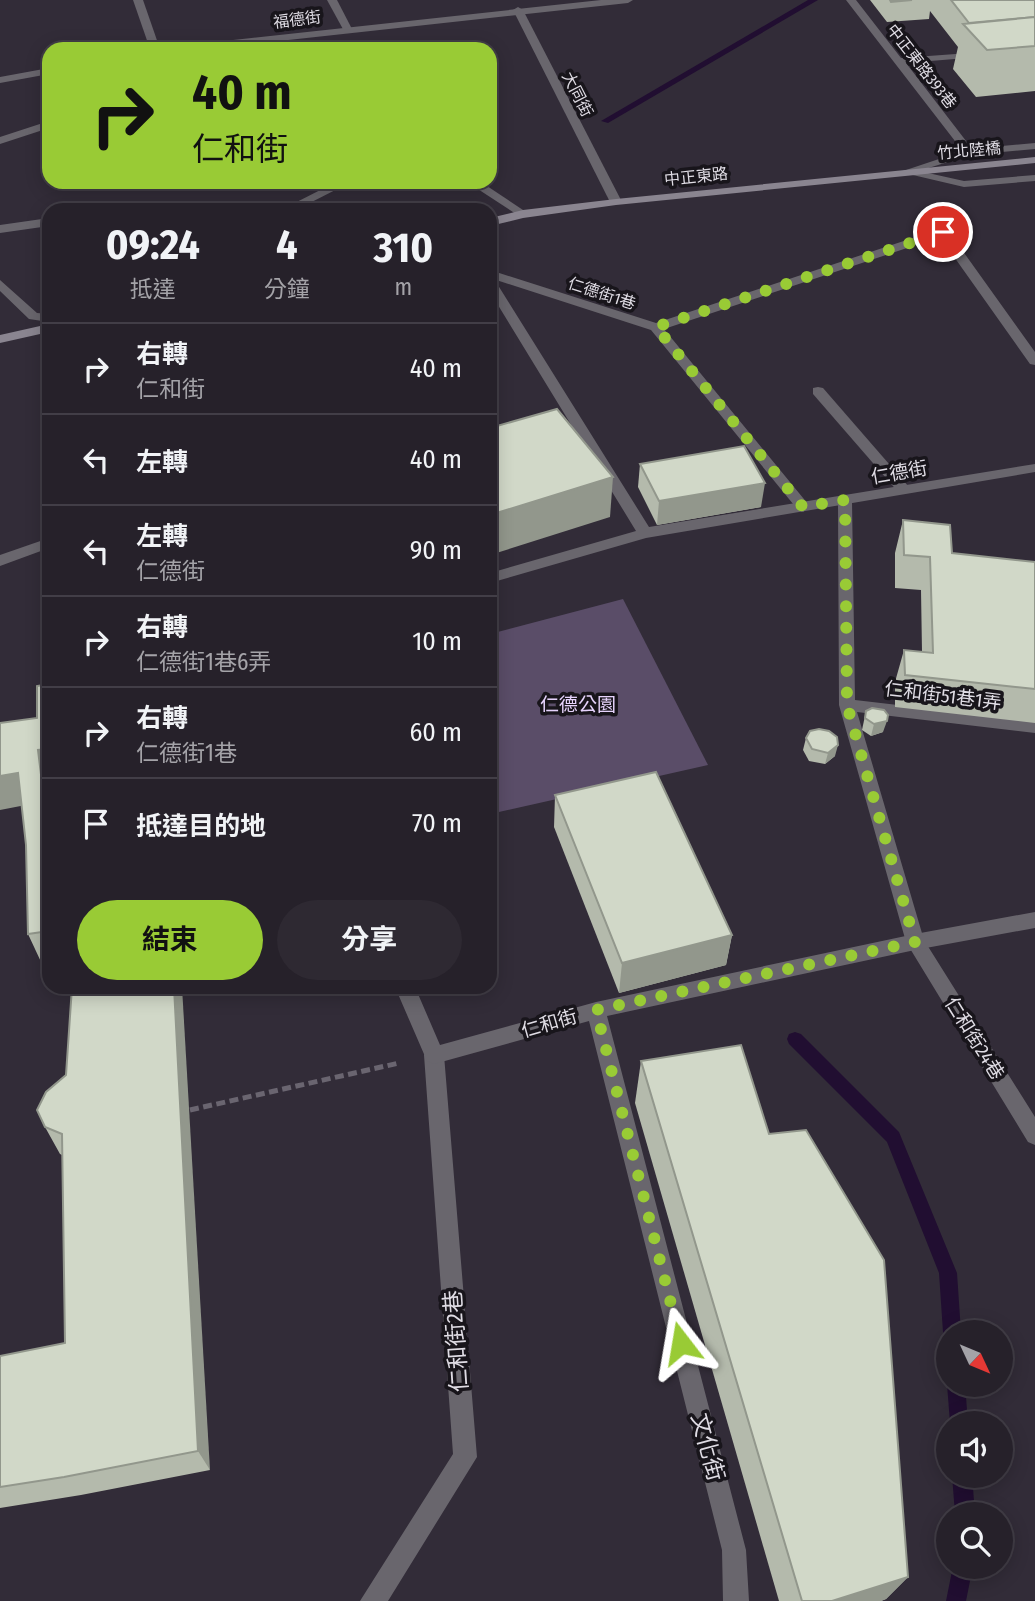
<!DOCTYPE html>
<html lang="zh-TW">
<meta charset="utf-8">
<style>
:root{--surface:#26212a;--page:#2e2932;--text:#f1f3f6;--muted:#a4a3a8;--line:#423e47;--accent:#99cb35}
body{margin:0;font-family:"Fira Sans Condensed","Noto Sans TC",sans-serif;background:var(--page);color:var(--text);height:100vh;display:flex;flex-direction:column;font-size:26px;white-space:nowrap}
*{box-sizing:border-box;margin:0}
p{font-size:23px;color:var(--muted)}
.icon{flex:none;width:38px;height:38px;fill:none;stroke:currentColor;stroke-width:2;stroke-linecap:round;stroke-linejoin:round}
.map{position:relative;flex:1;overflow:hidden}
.details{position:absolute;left:42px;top:203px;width:455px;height:791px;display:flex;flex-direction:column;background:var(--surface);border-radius:21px;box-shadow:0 4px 18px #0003,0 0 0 2px var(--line)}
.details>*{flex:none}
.guide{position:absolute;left:42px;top:42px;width:455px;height:147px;border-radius:21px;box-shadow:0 4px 18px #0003,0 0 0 2px var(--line);background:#99cb35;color:#111;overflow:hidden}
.needle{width:46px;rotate:134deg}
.fabs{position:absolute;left:936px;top:1320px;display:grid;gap:14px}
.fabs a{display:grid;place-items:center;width:77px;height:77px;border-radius:50%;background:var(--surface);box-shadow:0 4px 18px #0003,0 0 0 2px var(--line);font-size:35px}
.pin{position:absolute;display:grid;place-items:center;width:60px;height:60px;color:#fff;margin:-30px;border:4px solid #fff;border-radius:50%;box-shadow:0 2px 7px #0007}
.me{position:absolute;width:77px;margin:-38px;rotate:346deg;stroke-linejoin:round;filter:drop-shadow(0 0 5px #0008)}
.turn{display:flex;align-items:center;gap:24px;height:147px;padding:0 35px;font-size:32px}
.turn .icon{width:91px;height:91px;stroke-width:2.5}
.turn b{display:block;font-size:49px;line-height:60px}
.eta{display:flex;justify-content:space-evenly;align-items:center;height:119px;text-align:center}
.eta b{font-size:42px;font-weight:700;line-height:49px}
.button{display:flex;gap:14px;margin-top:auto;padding:14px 35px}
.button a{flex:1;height:80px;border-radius:42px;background:var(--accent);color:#111;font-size:28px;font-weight:700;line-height:80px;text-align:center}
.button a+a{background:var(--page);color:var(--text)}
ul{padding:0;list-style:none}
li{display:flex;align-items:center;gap:21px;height:91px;padding:0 35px;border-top:2px solid var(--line)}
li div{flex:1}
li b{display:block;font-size:26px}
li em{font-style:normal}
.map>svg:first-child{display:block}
.green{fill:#5a4d68}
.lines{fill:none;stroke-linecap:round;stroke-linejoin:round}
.stream{fill:#210e31;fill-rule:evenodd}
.path{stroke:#6a6570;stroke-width:5;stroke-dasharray:9 4.5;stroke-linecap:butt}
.service{fill:#69666d;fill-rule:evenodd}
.minor{fill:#69666d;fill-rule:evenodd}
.secondary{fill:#8a8590;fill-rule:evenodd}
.wall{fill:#b4baac}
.shaded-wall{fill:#92978c}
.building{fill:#d1d8c8;stroke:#92978c;stroke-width:2}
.route{stroke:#99cb35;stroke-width:12;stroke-dasharray:0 21.6}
.labels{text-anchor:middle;stroke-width:7;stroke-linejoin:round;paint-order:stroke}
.far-street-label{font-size:16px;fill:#dfdce4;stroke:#18151b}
.street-label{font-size:19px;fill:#dfdce4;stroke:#18151b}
.park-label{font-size:19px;fill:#e6d3fc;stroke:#18151b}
.near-street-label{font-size:23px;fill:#dfdce4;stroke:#18151b}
</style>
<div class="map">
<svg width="1035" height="1601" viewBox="0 0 1035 1601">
<rect width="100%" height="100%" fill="#322c38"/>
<polygon class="green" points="623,599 708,765 490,814 490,634"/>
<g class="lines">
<g class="stream">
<polygon points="808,0 818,0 608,123 601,121"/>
<polygon points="795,1032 801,1034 899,1132 957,1273 961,1332 948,1332 948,1340 943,1332 939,1273 887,1142 789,1044 787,1039 789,1034"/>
<polygon points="948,1380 948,1384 965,1384 968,1423 950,1423 947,1384"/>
<polygon points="952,1475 972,1475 975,1514 955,1514"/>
<polygon points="953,1566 973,1566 966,1601 946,1601"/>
</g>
<polyline class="path" points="190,1110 399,1063"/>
<g class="service">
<polygon points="133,0 143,0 160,49 150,49"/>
<polygon points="327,0 337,0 352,29 350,31 344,31"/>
<polygon points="846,0 856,0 901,58 983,52 983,56 979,57 906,63 973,150 973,154 965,154"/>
<polygon points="518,7 523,10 622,202 620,204 610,202 513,10"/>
<polygon points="49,121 49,128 0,144 0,137"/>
<polygon points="336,182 351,182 296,210 281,210"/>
<polygon points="467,182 481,182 529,214 519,216"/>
<polygon points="126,201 203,206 209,210 126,207 94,210"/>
<polygon points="49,218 49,226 0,233 0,225"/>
<polygon points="943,228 947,229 1035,352 1035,365 1030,364 940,237 664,329 808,504 810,507 803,512 798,510 651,330 490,278 490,270 656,323"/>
<polygon points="0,280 37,313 49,314 49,322 29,319 0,291"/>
<polygon points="818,387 823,388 909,487 911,490 909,493 899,493 813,394 813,388"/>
<polygon points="845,496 852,501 855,700 1035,721 1035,733 857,712 924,940 1035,1117 1035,1145 1028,1142 906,942 839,705 838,501"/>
<polygon points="49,538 49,548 0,566 0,555"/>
<polygon points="434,1046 441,1049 444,1055 477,1457 388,1601 360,1601 453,1454 424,1055 427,1049"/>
</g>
<g class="minor">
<polygon points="601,0 633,0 628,3 206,49 173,49 178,46"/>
<polygon points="49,68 49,74 0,83 0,77"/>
<polygon points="1035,143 1035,149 970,155 919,171 964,181 1035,175 1035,181 964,187 900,172 969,149"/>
<polygon points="490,278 496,282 649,527 1035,464 1035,472 646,538 490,583 490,573 636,531 490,292"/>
<polygon points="1035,912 1035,928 915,950 607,1016 746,1550 749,1601 723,1601 722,1550 589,1021 434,1064 427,1061 395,987 415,987 440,1045 596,1002 915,934"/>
</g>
<g class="secondary">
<polygon points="1035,157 1035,163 616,205 523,218 490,226 490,218 523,210 616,199"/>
<polygon points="49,324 49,332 0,343 0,335"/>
</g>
</g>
<g class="wall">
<polygon points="870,0 1035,0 1035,91 976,97 953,69 958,47 930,11 929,19 887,22"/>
<polygon points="640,464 761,507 657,525 638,487"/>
<polygon points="903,520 952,553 1035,562 1035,723 895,707 895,682 904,650 922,652 921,590 895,588 895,553"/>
<polygon points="49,684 49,963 42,964 28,934 37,718"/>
<polygon points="866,711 883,732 871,736 862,730"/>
<polygon points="806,738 835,756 825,764 809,761 803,750"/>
<polygon points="555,795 732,935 726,965 619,993 554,827"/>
<polygon points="641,1061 908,1577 886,1599 881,1601 779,1601 635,1103"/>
<polygon points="66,1075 210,1470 81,1495 0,1508 0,1356 65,1343 62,1155 60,1154 45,1127"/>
</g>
<g class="shaded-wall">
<polygon points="613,477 610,517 490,555 490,515"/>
<polygon points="765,483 761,507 657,525 659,501"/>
<polygon points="887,721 883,732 871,736 874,724"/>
<polygon points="838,745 835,756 825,764 828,753"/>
<polygon points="49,749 49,840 38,750"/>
<polygon points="18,773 31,804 0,810 0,776"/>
<polygon points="732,935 726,965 619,993 622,963"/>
<polygon points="174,987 182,987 210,1470 198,1451"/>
<polygon points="908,1577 886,1599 881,1601 832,1601"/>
</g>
<g class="building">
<polygon points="890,0 912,0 891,2"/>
<polygon points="951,0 1035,0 1035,17 969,23"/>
<polygon points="1035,17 1035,46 987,50 963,24"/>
<polygon points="557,409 613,477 490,515 490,428"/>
<polygon points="744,446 765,483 659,501 640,464"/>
<polygon points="903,520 950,525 952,553 1035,562 1035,689 905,675 904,650 933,653 930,557 904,555"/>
<polygon points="49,684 49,749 38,750 49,840 49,931 28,934 26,845 18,773 0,776 0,723 37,718 37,686"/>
<polygon points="872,708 884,710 888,715 887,721 874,724 865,718 866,711"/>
<polygon points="819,729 829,731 837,737 838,745 828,753 812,749 806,738 810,731"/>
<polygon points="656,772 732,935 622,963 555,795"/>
<polygon points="72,987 174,987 198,1451 64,1477 0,1487 0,1356 65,1343 62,1134 45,1127 37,1110 46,1092 66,1075"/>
<polygon points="741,1045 769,1134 806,1130 884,1260 908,1577 832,1601 802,1601 641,1061"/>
</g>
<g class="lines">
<polyline class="route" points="681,1343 596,1010 915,942 847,705 845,500 803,507 656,327 943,232"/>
</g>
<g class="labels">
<g class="far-street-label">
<text transform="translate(297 19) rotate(-7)" y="6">福德街</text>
<text transform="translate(922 66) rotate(52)" y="6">中正東路393巷</text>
<text transform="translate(578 94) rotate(63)" y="6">大同街</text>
<text transform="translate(969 150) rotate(-5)" y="6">竹北陸橋</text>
<text transform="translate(696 176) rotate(-6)" y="6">中正東路</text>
<text transform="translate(602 293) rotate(18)" y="6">仁德街1巷</text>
</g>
<g class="street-label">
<text transform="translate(899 472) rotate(-10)" y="7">仁德街</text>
<text transform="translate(943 695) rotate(7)" y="7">仁和街51巷1弄</text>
<text transform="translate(549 1023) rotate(-16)" y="7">仁和街</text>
<text transform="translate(975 1038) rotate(58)" y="7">仁和街24巷</text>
</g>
<g class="park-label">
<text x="578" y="711">仁德公園</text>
</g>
<g class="near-street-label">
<text transform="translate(456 1341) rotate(-94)" y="8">仁和街2巷</text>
<text transform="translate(708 1447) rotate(75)" y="8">文化街</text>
</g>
</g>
</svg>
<div class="fabs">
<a><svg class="needle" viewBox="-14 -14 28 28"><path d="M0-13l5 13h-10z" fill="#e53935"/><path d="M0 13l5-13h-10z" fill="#a4a3a8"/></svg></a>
<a><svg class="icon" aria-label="sound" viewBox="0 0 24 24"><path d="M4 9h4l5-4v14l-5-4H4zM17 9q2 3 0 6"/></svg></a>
<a><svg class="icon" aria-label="search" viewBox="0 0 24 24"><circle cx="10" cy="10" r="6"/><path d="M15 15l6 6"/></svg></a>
</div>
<div class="pin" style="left:943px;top:232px;background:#d93025"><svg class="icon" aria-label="arrive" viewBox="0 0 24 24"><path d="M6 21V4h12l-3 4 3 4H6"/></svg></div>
<svg class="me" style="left:681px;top:1343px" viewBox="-20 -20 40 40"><path d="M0-17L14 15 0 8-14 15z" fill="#99cb35" stroke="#fff" stroke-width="4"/></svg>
<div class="guide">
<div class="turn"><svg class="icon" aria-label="right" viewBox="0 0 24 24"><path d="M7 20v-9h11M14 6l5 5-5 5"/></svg><div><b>40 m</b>仁和街</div></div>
</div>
<section class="details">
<div class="eta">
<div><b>09:24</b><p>抵達</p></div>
<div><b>4</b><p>分鐘</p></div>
<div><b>310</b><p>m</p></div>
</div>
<ul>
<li><svg class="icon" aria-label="right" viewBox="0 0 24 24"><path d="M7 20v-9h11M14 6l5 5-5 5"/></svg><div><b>右轉</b><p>仁和街</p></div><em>40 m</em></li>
<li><svg class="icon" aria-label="left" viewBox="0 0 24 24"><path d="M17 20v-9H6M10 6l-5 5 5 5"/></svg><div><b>左轉</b></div><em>40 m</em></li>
<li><svg class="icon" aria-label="left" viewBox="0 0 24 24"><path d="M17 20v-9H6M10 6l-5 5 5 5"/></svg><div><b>左轉</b><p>仁德街</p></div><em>90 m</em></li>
<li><svg class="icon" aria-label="right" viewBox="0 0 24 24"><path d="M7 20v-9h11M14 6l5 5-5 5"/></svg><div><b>右轉</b><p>仁德街1巷6弄</p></div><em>10 m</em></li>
<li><svg class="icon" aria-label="right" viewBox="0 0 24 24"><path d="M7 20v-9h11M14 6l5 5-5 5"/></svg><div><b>右轉</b><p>仁德街1巷</p></div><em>60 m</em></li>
<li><svg class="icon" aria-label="arrive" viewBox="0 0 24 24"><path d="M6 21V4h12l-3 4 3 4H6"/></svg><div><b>抵達目的地</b></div><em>70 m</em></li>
</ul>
<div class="button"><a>結束</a><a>分享</a></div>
</section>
</div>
